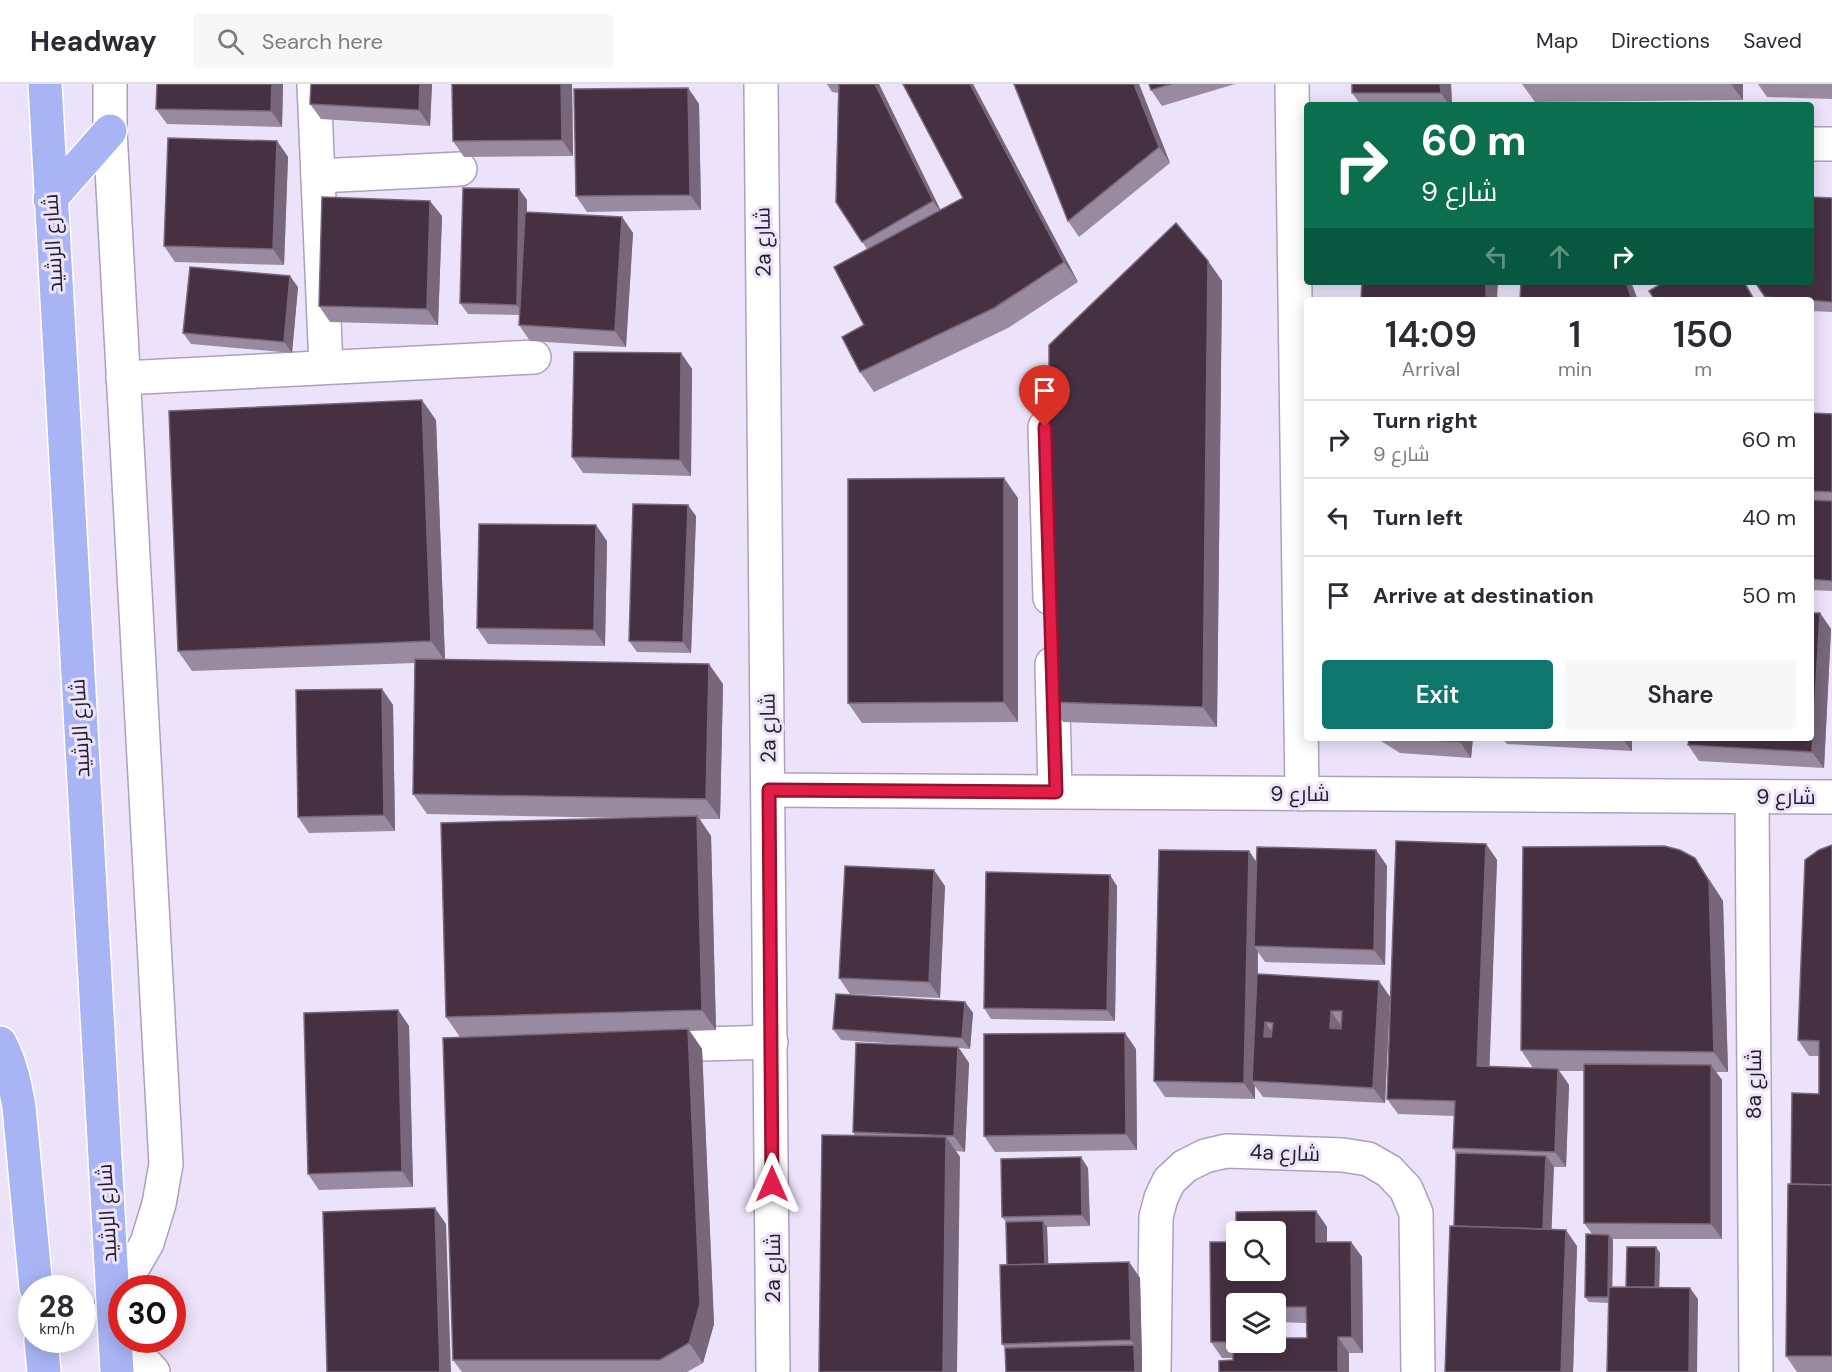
<!DOCTYPE html>
<meta charset="utf-8">
<style>
:root{--surface:#fff;--page:#f7f7f7;--text:#2b2b33;--muted:#7c7c81;--line:#e1e1e2;--accent:#0f766e}
body{margin:0;font-family:"DM Sans",Cairo,sans-serif;background:var(--page);color:var(--text);height:100vh;display:flex;flex-direction:column;font-size:22px;white-space:nowrap}
*{box-sizing:border-box;margin:0}
p{font-size:20px;color:var(--muted)}
.icon{flex:none;width:33px;height:33px;fill:none;stroke:currentColor;stroke-width:2;stroke-linecap:round;stroke-linejoin:round}
.map{position:relative;flex:1;overflow:hidden}
.drawer{position:absolute;left:1304px;top:213px;width:510px;height:444px;display:flex;flex-direction:column;background:var(--surface);border-radius:6px;box-shadow:0 3px 15px #0003}
.drawer>*{flex:none}
.banner{position:absolute;left:1304px;top:18px;width:510px;height:183px;border-radius:6px;box-shadow:0 3px 15px #0003;background:#0b6e4f;color:#fff;overflow:hidden}
.buttons{position:absolute;left:1226px;top:1137px;display:grid;gap:12px}
.buttons a{display:grid;place-items:center;width:60px;height:60px;border-radius:6px;background:var(--surface);box-shadow:0 3px 15px #0003;font-size:30px}
.speed{position:absolute;left:18px;top:1191px;display:flex;gap:12px;font-size:30px;font-weight:700;text-align:center}
.speed>*{display:grid;place-content:center;width:78px;height:78px;border-radius:50%;background:var(--surface);box-shadow:0 3px 15px #0003;line-height:1}
.speed small{font-size:15px;font-weight:400}
.speed .limit{border:9px solid #d22;background:#fff;color:#111}
.pin{position:absolute;display:grid;place-items:center;width:51px;height:51px;color:#fff;margin:-62px -26px;border-radius:50% 50% 50% 0;rotate:-45deg;box-shadow:0 0 6px #0007}
.pin .icon{rotate:45deg}
.me{position:absolute;width:66px;margin:-33px;rotate:0deg;stroke-linejoin:round;filter:drop-shadow(0 0 4px #0008)}
.turn{display:flex;align-items:center;gap:21px;height:126px;padding:0 18px;font-size:27px}
.turn .icon{width:78px;height:78px;stroke-width:2.5}
.turn b{display:block;font-size:42px;line-height:51px}
.lanes{display:flex;align-items:center;height:57px;padding:0 18px;background:#0003;justify-content:center;gap:30px;direction:ltr}
.lanes .off{opacity:.35}
.eta{display:flex;justify-content:space-evenly;align-items:center;height:102px;text-align:center}
.eta b{font-size:36px;font-weight:600;line-height:42px}
.primary-button{display:flex;gap:12px;margin-top:auto;padding:12px 18px}
.primary-button a{flex:1;height:69px;border-radius:6px;background:var(--accent);color:#fff;font-size:24px;font-weight:600;line-height:69px;text-align:center}
.primary-button a+a{background:var(--page);color:var(--text)}
ul{padding:0;list-style:none}
li{display:flex;align-items:center;gap:18px;height:78px;padding:0 18px;border-top:2px solid var(--line)}
li div{flex:1}
li b{display:block;font-size:22px}
li em{font-style:normal}
header{display:flex;align-items:center;gap:36px;box-sizing:border-box;height:84px;padding:0 30px;background:var(--surface);border-bottom:2px solid var(--line)}
header strong{font-size:28px}
nav{display:flex;gap:33px;margin-inline-start:auto;font-size:21px}
.search{width:420px;height:54px;background:var(--page);display:flex;align-items:center;gap:15px;box-sizing:border-box;padding:0 21px;border-radius:6px;color:var(--muted);font-size:22px}
.map>svg:first-child{display:block}
.lines{fill:none;stroke-linecap:round;stroke-linejoin:round}
.minor-casing{stroke:#aca1bd;stroke-width:36}
.major-casing{stroke:#fff;stroke-width:36}
.minor{stroke:#fff;stroke-width:33}
.major{stroke:#a9b4f5;stroke-width:33}
.wall{fill:#998a9f;fill-rule:evenodd}
.shaded-wall{fill:#78667a}
.building{fill:#463143;stroke:#78667a;stroke-width:1.5;fill-rule:evenodd}
.route-casing{stroke:#92132f;stroke-width:15}
.route{stroke:#e11d48;stroke-width:10}
.labels{text-anchor:middle;stroke-width:6;stroke-linejoin:round;paint-order:stroke}
.street-label{font-size:21px;fill:#221e28;stroke:#ece3fb}
</style>
<header>
<strong>Headway</strong>
<div class="search"><svg class="icon" aria-label="search" viewBox="0 0 24 24"><circle cx="10" cy="10" r="6"/><path d="M15 15l6 6"/></svg>Search here</div>
<nav><a>Map</a><a>Directions</a><a>Saved</a></nav>
</header>
<div class="map">
<svg width="1832" height="1288" viewBox="0 0 1832 1288">
<rect width="100%" height="100%" fill="#ece3fb"/>
<g class="lines">
<defs>
<g id="minor">
<polyline points="110,0 110,47 166,1080 159,1120 147,1159 112,1219"/>
<polyline points="314,0 326,283"/>
<polyline points="761,0 773,1288"/>
<polyline points="1292,0 1302,710"/>
<polyline points="1810,60 1832,60"/>
<polyline points="318,92 460,85"/>
<polyline points="123,294 534,273"/>
<polyline points="1045,343 1050,514"/>
<polyline points="1052,580 1055,707"/>
<polyline points="769,706 1832,713"/>
<polyline points="1752,713 1756,1288"/>
<polyline points="668,961 771,958"/>
<polyline points="128,1256 139,1273 153,1288"/>
<polyline points="1154,1288 1156,1133 1161,1114 1169,1097 1185,1082 1205,1072 1226,1067 1343,1071 1368,1075 1389,1087 1406,1105 1416,1129 1418,1288"/>
</g>
<g id="major">
<polyline points="45,0 117,1288"/>
<polyline points="50,115 110,47"/>
<path d="M0,959c11,21 15,42 19,64l17,181"/>
<polyline points="41,1256 44,1288"/>
</g>
</defs>
<use href="#minor" class="minor-casing"/>
<use href="#major" class="major-casing"/>
<use href="#minor" class="minor"/>
<use href="#major" class="major"/>
</g>
<g class="wall">
<polygon points="283,0 282,43 167,40 156,25"/>
<polygon points="311,0 432,0 430,42 321,35 310,20"/>
<polygon points="572,0 573,72 464,73 453,57"/>
<polygon points="827,0 879,0 940,126 963,114 903,0 973,0 1078,198 1008,244 874,308 860,288 864,241 867,165 836,118 838,9 832,8"/>
<polygon points="1139,0 1170,79 1079,153 1068,137"/>
<polygon points="1149,0 1235,0 1162,22 1151,6"/>
<polygon points="1451,0 1452,21 1361,21 1352,9"/>
<polygon points="1522,0 1743,0 1743,16 1535,18"/>
<polygon points="1758,0 1832,0 1832,15 1767,13"/>
<polygon points="688,4 699,20 701,126 587,128 576,112"/>
<polygon points="277,57 288,73 284,181 175,178 164,162"/>
<polygon points="519,105 527,116 527,128 622,133 633,149 626,263 530,257 519,241 520,231 468,230 460,219"/>
<polygon points="1832,114 1832,228 1810,227 1810,216 1767,216 1755,198"/>
<polygon points="442,132 438,241 330,238 319,222"/>
<polygon points="1208,177 1222,197 1217,643 1063,638 1049,618"/>
<polygon points="298,203 292,269 191,260 183,249"/>
<polygon points="681,269 692,285 691,392 583,389 572,373"/>
<polygon points="1810,329 1832,330 1832,507 1810,506"/>
<polygon points="436,336 445,575 723,600 720,735 700,735 711,752 716,946 690,947 702,965 714,1240 703,1279 687,1288 462,1288 453,1276 460,953 446,933 622,734 427,730 413,710 415,579 192,587 178,567"/>
<polygon points="1018,414 1018,638 862,639 848,619"/>
<polygon points="696,432 691,569 637,568 629,557"/>
<polygon points="607,457 605,562 488,560 477,544"/>
<polygon points="1820,529 1831,545 1824,684 1699,677 1688,661"/>
<polygon points="382,605 393,621 395,747 309,749 298,733"/>
<polygon points="1378,654 1473,654 1471,674 1400,669 1381,657"/>
<polygon points="1502,654 1632,654 1632,667 1507,660"/>
<polygon points="1486,760 1497,776 1489,982 1533,984 1521,966 1709,795 1723,817 1728,988 1716,988 1722,996 1722,1155 1612,1155 1613,1156 1612,1203 1626,1203 1656,1163 1660,1169 1659,1203 1698,1215 1609,1219 1589,1218 1585,1213 1592,1150 1584,1139 1584,987 1559,987 1569,1001 1566,1083 1553,1083 1551,1146 1577,1162 1573,1288 1445,1288 1454,1142 1456,1069 1453,1064 1454,1032 1398,1030 1387,1015"/>
<polygon points="1832,761 1832,1288 1797,1288 1786,1272 1791,1100 1819,1010 1819,972 1809,972 1798,956"/>
<polygon points="1376,766 1387,782 1385,881 1265,878 1258,868 1258,890 1379,897 1390,913 1385,1019 1263,1013 1255,1002 1255,1015 1165,1013 1154,997 1249,767 1256,778"/>
<polygon points="945,802 940,914 850,910 839,894"/>
<polygon points="1117,802 1115,937 991,935 984,924"/>
<polygon points="965,918 973,929 970,965 959,964 969,979 965,1068 956,1067 960,1073 855,1052 853,1048 929,962 841,956 833,945"/>
<polygon points="398,926 409,942 413,1103 319,1106 308,1090"/>
<polygon points="1136,965 1137,1066 995,1068 984,1052"/>
<polygon points="1088,1084 1090,1142 1047,1143 1048,1180 1129,1178 1140,1194 1142,1288 1006,1288 1005,1264 1002,1260 1007,1181 1006,1138 1002,1133"/>
<path d="M1316,1127l11,16v15h24l11,15 1,96h-14v19h-130l14,-12v-2h-11l-11,-16 25,-100zM1236,1220h39v38zM1276,1238l30,1 1,15h-32z"/>
</g>
<g class="shaded-wall">
<polygon points="272,0 283,0 282,43 271,27"/>
<polygon points="420,0 432,0 430,42 419,26"/>
<polygon points="561,0 572,0 573,72 562,56"/>
<polygon points="875,0 879,0 944,133 933,117"/>
<polygon points="970,0 973,0 1078,198 1064,178"/>
<polygon points="1134,0 1139,0 1170,79 1159,63"/>
<polygon points="1440,0 1451,0 1452,21 1449,21 1441,9"/>
<polygon points="1731,0 1743,0 1743,16"/>
<polygon points="688,4 699,20 701,126 690,111"/>
<polygon points="277,57 288,73 284,181 273,165"/>
<polygon points="519,105 527,116 525,232 517,221"/>
<polygon points="430,117 442,132 438,241 427,225"/>
<polygon points="622,133 633,149 626,263 615,247"/>
<polygon points="1208,177 1222,197 1217,643 1203,623"/>
<polygon points="290,192 298,203 292,269 284,258"/>
<polygon points="1486,198 1498,198 1497,216 1486,216"/>
<polygon points="1626,198 1631,198 1638,216 1632,216"/>
<polygon points="1744,198 1745,198 1755,216 1754,216"/>
<polygon points="681,269 692,285 691,392 680,376"/>
<polygon points="422,316 436,336 445,577 431,557"/>
<polygon points="1004,394 1018,414 1018,638 1004,618"/>
<polygon points="688,421 696,432 691,569 683,558"/>
<polygon points="596,441 607,457 605,562 594,546"/>
<polygon points="1820,529 1831,545 1824,684 1812,668"/>
<polygon points="709,580 723,600 720,735 706,715"/>
<polygon points="382,605 393,621 395,747 384,731"/>
<polygon points="1460,654 1473,654 1471,674 1460,658"/>
<polygon points="1622,654 1632,654 1632,667"/>
<polygon points="697,732 711,752 716,946 702,926"/>
<polygon points="1486,760 1497,776 1489,998 1477,982"/>
<polygon points="1376,766 1387,782 1385,881 1374,866"/>
<polygon points="1249,767 1260,783 1254,862 1258,868 1255,997 1252,997 1255,1002 1255,1015 1244,999"/>
<polygon points="1695,774 1723,817 1728,988 1714,968"/>
<polygon points="934,786 945,802 940,914 929,898"/>
<polygon points="1110,791 1117,802 1115,937 1107,926"/>
<polygon points="1379,897 1390,913 1385,1019 1373,1004"/>
<polygon points="965,918 973,929 970,965 962,954"/>
<polygon points="398,926 409,942 413,1103 402,1087"/>
<polygon points="1331,927 1342,943 1341,960 1330,944"/>
<polygon points="1265,938 1276,954 1264,953"/>
<polygon points="688,945 702,965 714,1240 703,1279 689,1259"/>
<polygon points="1125,949 1136,965 1137,1066 1126,1050"/>
<polygon points="958,963 969,979 965,1068 954,1052"/>
<polygon points="1711,981 1722,996 1722,1155 1711,1140"/>
<polygon points="1558,985 1569,1001 1566,1083 1555,1068"/>
<polygon points="946,1053 960,1073 957,1288 943,1288"/>
<polygon points="1546,1072 1554,1083 1551,1161 1543,1150"/>
<polygon points="1081,1073 1088,1084 1090,1142 1082,1131"/>
<polygon points="435,1124 446,1140 451,1288 440,1288"/>
<polygon points="1316,1127 1327,1143 1327,1174 1316,1158"/>
<polygon points="1043,1137 1047,1143 1049,1196 1045,1191"/>
<polygon points="1566,1146 1577,1162 1573,1288 1561,1288"/>
<polygon points="1609,1151 1613,1156 1612,1219 1608,1213"/>
<polygon points="1351,1158 1362,1173 1363,1269 1352,1253"/>
<polygon points="1656,1163 1660,1169 1659,1214 1655,1208"/>
<polygon points="1129,1178 1140,1194 1142,1272 1131,1256"/>
<polygon points="1690,1204 1698,1215 1697,1288 1689,1288"/>
<polygon points="1338,1253 1349,1269 1349,1288 1338,1288"/>
<polygon points="1134,1261 1142,1272 1142,1288 1135,1288"/>
</g>
<g class="building">
<polygon points="157,0 272,0 271,27 156,25"/>
<polygon points="311,0 420,0 419,26 310,20"/>
<polygon points="452,0 561,0 562,56 453,57"/>
<polygon points="839,0 875,0 933,117 862,158 836,118"/>
<polygon points="903,0 970,0 1064,178 994,224 860,288 842,253 864,241 834,183 963,114"/>
<polygon points="1014,0 1134,0 1159,63 1068,137"/>
<polygon points="1149,0 1171,0 1151,6"/>
<polygon points="1352,0 1440,0 1441,9 1352,9"/>
<polygon points="688,4 690,111 576,112 574,5"/>
<polygon points="168,54 277,57 273,165 164,162"/>
<polygon points="463,104 519,105 517,221 460,219"/>
<polygon points="322,113 430,117 427,225 319,222"/>
<polygon points="1810,113 1832,114 1832,218 1765,213 1755,198 1810,198"/>
<polygon points="525,128 622,133 615,247 519,241"/>
<polygon points="1176,139 1208,177 1203,623 1049,618 1049,261"/>
<polygon points="190,183 290,192 284,258 183,249"/>
<polygon points="1362,198 1486,198 1486,216 1361,216"/>
<polygon points="1521,198 1626,198 1632,216 1520,216"/>
<polygon points="1664,198 1744,198 1754,216 1655,216 1649,207"/>
<polygon points="574,268 681,269 680,376 572,373"/>
<polygon points="422,316 431,557 178,567 169,327"/>
<polygon points="1810,329 1832,330 1832,408 1810,407"/>
<polygon points="1004,394 1004,618 848,619 848,395"/>
<polygon points="1810,416 1832,417 1832,497 1810,495"/>
<polygon points="633,420 688,421 683,558 629,557"/>
<polygon points="479,440 596,441 594,546 477,544"/>
<polygon points="1810,529 1820,529 1812,668 1688,661 1689,654 1810,654"/>
<polygon points="415,575 709,580 706,715 413,710"/>
<polygon points="382,605 384,731 298,733 296,606"/>
<polygon points="1403,654 1460,654 1460,658"/>
<polygon points="697,732 702,926 446,933 441,739"/>
<polygon points="1396,757 1486,760 1477,982 1558,985 1555,1068 1453,1064 1455,1017 1387,1015"/>
<polygon points="1832,761 1832,1101 1791,1100 1792,1009 1819,1010 1819,957 1798,956 1805,776 1819,766"/>
<polygon points="1664,762 1680,766 1695,774 1709,797 1714,968 1521,966 1523,763"/>
<polygon points="1257,763 1376,766 1374,866 1254,862"/>
<polygon points="1159,766 1249,767 1244,999 1154,997"/>
<polygon points="845,782 934,786 929,898 839,894"/>
<polygon points="986,788 1110,791 1107,926 984,924"/>
<path d="M1257,890l122,7 -6,107 -121,-7zM1331,927h11l-1,18 -11,-1zM1265,938l8,1 -2,14h-7z"/>
<polygon points="836,910 965,918 962,954 833,945"/>
<polygon points="398,926 402,1087 308,1090 304,929"/>
<polygon points="688,945 700,1220 689,1259 660,1276 453,1276 443,954"/>
<polygon points="1125,949 1126,1050 984,1052 984,950"/>
<polygon points="856,959 958,963 954,1052 853,1048"/>
<polygon points="1584,980 1711,981 1711,1140 1584,1139"/>
<polygon points="822,1051 946,1053 943,1288 819,1288"/>
<polygon points="1456,1069 1546,1072 1543,1145 1454,1142"/>
<polygon points="1081,1073 1082,1131 1002,1133 1001,1075"/>
<polygon points="1788,1100 1832,1101 1832,1272 1786,1272"/>
<polygon points="435,1124 440,1288 327,1288 323,1128"/>
<path d="M1316,1127v31h35l1,95h-14v35h-119v-11l14,-1v-18h-22l-1,-100h26v28h39v-38h-39v-20zM1236,1220h39v3h31l1,31h-32v4h-39z"/>
<polygon points="1043,1137 1045,1180 1007,1181 1006,1138"/>
<polygon points="1450,1142 1566,1146 1561,1288 1445,1288"/>
<polygon points="1586,1150 1609,1151 1608,1213 1585,1213"/>
<polygon points="1627,1163 1656,1163 1655,1203 1626,1203"/>
<polygon points="1129,1178 1131,1256 1002,1260 1000,1181"/>
<polygon points="1609,1203 1690,1204 1689,1288 1607,1288"/>
<polygon points="1134,1261 1135,1288 1006,1288 1005,1264"/>
</g>
<g class="lines">
<defs>
<polyline id="route" points="772,1100 769,706 1056,708 1045,343"/>
</defs>
<use href="#route" class="route-casing"/>
<use href="#route" class="route"/>
</g>
<g class="labels">
<g class="street-label">
<text transform="translate(763 158) rotate(-91)" y="7">2a شارع</text>
<text transform="translate(53 159) rotate(-93)" y="7">شارع الرشيد</text>
<text transform="translate(80 644) rotate(-93)" y="7">شارع الرشيد</text>
<text transform="translate(768 644) rotate(-91)" y="7">2a شارع</text>
<text x="1300" y="717">شارع 9</text>
<text x="1786" y="720">شارع 9</text>
<text transform="translate(1754 1000) rotate(-90)" y="7">8a شارع</text>
<text transform="translate(1285 1069) rotate(2)" y="7">4a شارع</text>
<text transform="translate(107 1129) rotate(-93)" y="7">شارع الرشيد</text>
<text transform="translate(773 1184) rotate(-90)" y="7">2a شارع</text>
</g>
</g>
</svg>
<div class="buttons">
<a><svg class="icon" aria-label="search" viewBox="0 0 24 24"><circle cx="10" cy="10" r="6"/><path d="M15 15l6 6"/></svg></a>
<a><svg class="icon" aria-label="layers" viewBox="0 0 24 24"><path d="M12 4l9 5-9 5-9-5zM3 14l9 5 9-5"/></svg></a>
</div>
<div class="speed"><div>28<small>km/h</small></div><div class="limit">30</div></div>
<div class="pin" style="left:1045px;top:343px;background:#d93025"><svg class="icon" aria-label="arrive" viewBox="0 0 24 24"><path d="M6 21V4h12l-3 4 3 4H6"/></svg></div>
<svg class="me" style="left:772px;top:1100px" viewBox="-20 -20 40 40"><path d="M0-17L14 15 0 8-14 15z" fill="#e11d48" stroke="#fff" stroke-width="4"/></svg>
<div class="banner">
<div class="turn"><svg class="icon" aria-label="right" viewBox="0 0 24 24"><path d="M7 20v-9h11M14 6l5 5-5 5"/></svg><div><b>60 m</b>شارع 9</div></div>
<div class="lanes"><svg class="icon off" aria-label="left" viewBox="0 0 24 24"><path d="M17 20v-9H6M10 6l-5 5 5 5"/></svg><svg class="icon off" aria-label="ahead" viewBox="0 0 24 24"><path d="M12 20V5M6 11l6-6 6 6"/></svg><svg class="icon" aria-label="right" viewBox="0 0 24 24"><path d="M7 20v-9h11M14 6l5 5-5 5"/></svg></div>
</div>
<section class="drawer">
<div class="eta">
<div><b>14:09</b><p>Arrival</p></div>
<div><b>1</b><p>min</p></div>
<div><b>150</b><p>m</p></div>
</div>
<ul>
<li><svg class="icon" aria-label="right" viewBox="0 0 24 24"><path d="M7 20v-9h11M14 6l5 5-5 5"/></svg><div><b>Turn right</b><p>شارع 9</p></div><em>60 m</em></li>
<li><svg class="icon" aria-label="left" viewBox="0 0 24 24"><path d="M17 20v-9H6M10 6l-5 5 5 5"/></svg><div><b>Turn left</b></div><em>40 m</em></li>
<li><svg class="icon" aria-label="arrive" viewBox="0 0 24 24"><path d="M6 21V4h12l-3 4 3 4H6"/></svg><div><b>Arrive at destination</b></div><em>50 m</em></li>
</ul>
<div class="primary-button"><a>Exit</a><a>Share</a></div>
</section>
</div>
